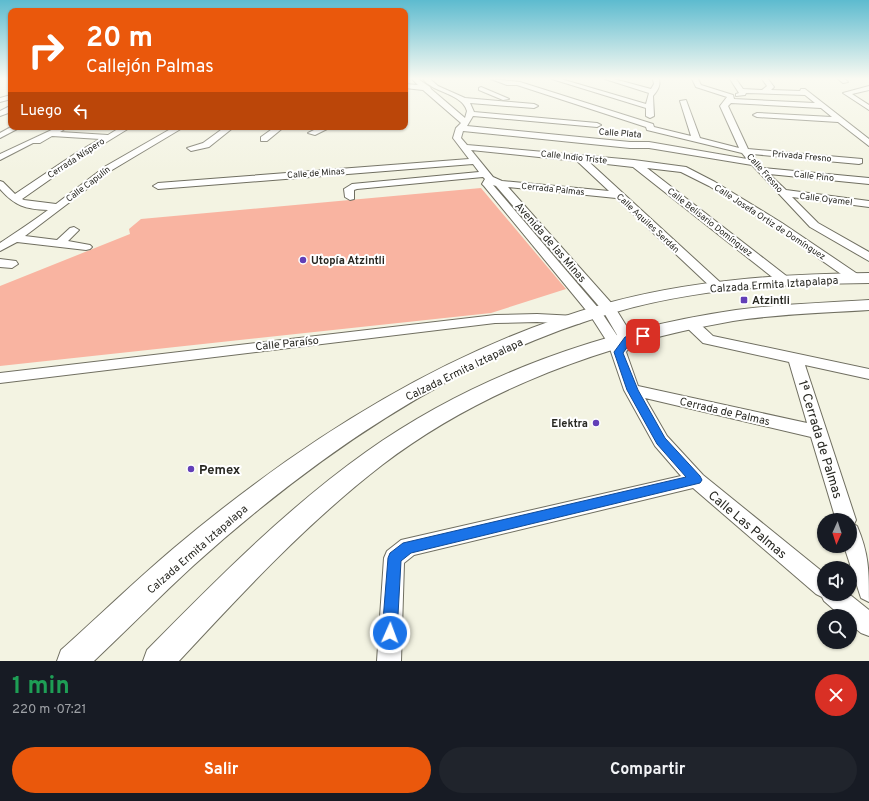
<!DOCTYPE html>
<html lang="es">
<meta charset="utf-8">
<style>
:root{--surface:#171b24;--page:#20242c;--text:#f1f3f6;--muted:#9ea1a6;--accent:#ea580c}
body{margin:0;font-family:Overpass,sans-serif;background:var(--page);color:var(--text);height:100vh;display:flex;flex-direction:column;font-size:15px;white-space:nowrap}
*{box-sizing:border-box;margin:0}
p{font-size:13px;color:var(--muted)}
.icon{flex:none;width:22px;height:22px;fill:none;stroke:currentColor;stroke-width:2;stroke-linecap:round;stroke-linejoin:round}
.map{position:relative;height:661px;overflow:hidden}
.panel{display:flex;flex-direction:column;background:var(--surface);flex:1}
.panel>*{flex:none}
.top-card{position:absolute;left:8px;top:8px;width:400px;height:122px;border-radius:8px;box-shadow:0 1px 3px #0004;background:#ea580c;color:#fff;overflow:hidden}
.needle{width:26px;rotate:183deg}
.controls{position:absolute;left:817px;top:513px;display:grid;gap:8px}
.controls a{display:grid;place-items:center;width:40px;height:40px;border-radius:50%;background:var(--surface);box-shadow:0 1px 3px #0004;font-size:20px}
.pin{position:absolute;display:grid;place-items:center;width:34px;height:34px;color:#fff;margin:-17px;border-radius:8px;box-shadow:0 2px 6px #0006}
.me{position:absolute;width:44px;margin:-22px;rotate:2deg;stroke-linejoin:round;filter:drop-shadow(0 0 3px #0008)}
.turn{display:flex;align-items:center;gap:14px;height:84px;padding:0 12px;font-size:18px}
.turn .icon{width:52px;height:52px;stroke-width:2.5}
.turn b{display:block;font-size:28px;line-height:34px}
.then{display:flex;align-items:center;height:38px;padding:0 12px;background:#0003;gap:8px;font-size:15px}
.round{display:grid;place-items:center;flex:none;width:42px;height:42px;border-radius:21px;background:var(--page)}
.summary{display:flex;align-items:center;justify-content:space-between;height:68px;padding:0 12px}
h1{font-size:24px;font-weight:700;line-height:30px;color:#1e9e55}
.action{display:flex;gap:8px;margin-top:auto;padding:8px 12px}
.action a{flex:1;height:46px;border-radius:24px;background:var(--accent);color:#fff;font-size:16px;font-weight:700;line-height:46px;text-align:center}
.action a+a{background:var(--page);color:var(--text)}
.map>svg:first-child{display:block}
.green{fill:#f9b4a1}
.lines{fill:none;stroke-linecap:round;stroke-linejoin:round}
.minor-casing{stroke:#706f61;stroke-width:2}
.major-casing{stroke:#706f61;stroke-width:2}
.minor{fill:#fff;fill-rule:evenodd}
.major{fill:#fff;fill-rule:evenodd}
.route{fill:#1a73e8;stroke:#114b97}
.poi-dot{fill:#623fb7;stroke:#fff;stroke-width:1.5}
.labels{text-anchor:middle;stroke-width:4;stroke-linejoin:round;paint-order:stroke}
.far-street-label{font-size:9px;fill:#282822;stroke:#fff}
.street-label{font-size:11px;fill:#282822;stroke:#fff}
.poi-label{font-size:11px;font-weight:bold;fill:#282822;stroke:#fff;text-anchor:start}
.near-street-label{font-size:13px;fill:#282822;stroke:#fff}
.near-poi-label{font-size:13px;font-weight:bold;fill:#282822;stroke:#fff;text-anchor:start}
</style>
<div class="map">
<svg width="869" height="661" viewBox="0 0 869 661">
<rect width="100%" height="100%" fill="#f3f3e2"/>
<polygon class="green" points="481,188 566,289 491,313 0,366 0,286 130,234 129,229 141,219"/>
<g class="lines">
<defs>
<g id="minor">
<path d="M412,79h6l12,8 1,2 34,29 2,-7c-5,-18 -34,-18 -44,-32h7l8,7 27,12 69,6 4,2 -4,2 -64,-5 4,9 123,11 4,2 -4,2 -124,-11 -6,10 163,16h19l98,17 -5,-6 -95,-23 -1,-3 -129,-42h-10l-16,-6 29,3 133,42 1,3 37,9 -11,-35 6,-1 14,38 39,10 -19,-42 7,-9 -31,-10 -4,-8h6l3,6 32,10 1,4 81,4 -10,-8 -59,-2 -1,2 -9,1v-2l3,-1 -9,-14h6l7,10 19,1 5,-4 -5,-7h6l6,8 -3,3 29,1 1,-2h4l64,50v7l-31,-24 -81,-5 -4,-2 4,-2 75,4 -11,-9 -90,-5 -3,3 20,43 114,10v4l-3,1 -107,-10 11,14 106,10v6l-100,-10 17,16 83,11v6l-77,-10 26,26 51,29v9l-59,-34 -58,-62 -103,-17h-19l-167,-17 -2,7 6,7 167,15 52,7 29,15 67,41 77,52 2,3 -2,3h-8l-77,-54 -65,-41 -28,-14 -34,-4 142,110 2,3 -2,3h-8l-148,-117 -44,-5 133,122 2,3 -2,3h-8l-98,-92 -108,-11 106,119 21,34 -9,12 12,34 169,37 -18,-61 -86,-19 -20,-19 2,-3c12,-3 20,8 28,15l156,33v10l-64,-14 51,155 -2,4 3,2c12,28 12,45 12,76l-8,-4 -17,-52h6v-26h-14l-25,-83 -166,-39 22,38 36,39 121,98v21h25l20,16v26l-8,-3 -11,-9v-8h-9l-17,-15 -2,-4 -6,-3 -123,-106 -279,67 -10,8 -3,98h-24l7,-103 3,-7 14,-11 280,-64 -26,-30 -31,-56 -16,-47 -18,-28 -106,-129 -2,-2 3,-5 -2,-2 -126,12 -3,1v9l-4,1 -5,-3 -1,-8 8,-5 127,-12 -6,-8 -315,25 -5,-3 5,-3 311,-24 -16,-21 3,-10 5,-5 -38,-33 -18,-2v-4l13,1zM471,150l106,11 32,30 -107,-10 -9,-4zM493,185l3,1 107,125 17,29 -20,-30z"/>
<path d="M552,79h9l85,25 3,-11 -44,-14h9l37,10 3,-5 -1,-5h6c2,7 -2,12 -6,17l1,20 -4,2 -4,-2v-8z"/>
<polygon points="838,79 845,79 848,82 843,83"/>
<polygon points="869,86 869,90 852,94 869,105 869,110 843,93"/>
<polygon points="481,87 507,98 509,99 503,100 479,90 479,88"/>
<polygon points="11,95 11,99 0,102 0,98"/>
<polygon points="8,107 11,107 11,112 0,116 0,111"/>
<polygon points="11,127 19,128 0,138 0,133"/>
<path d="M58,127h10l-8,5 48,3 13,-8h10l-49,30 -60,42 2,1 32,4 50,-38 68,-39h10l-72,43 -87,66 32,4 13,-12 4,-1 5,3 -11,11 22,4 2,2 -2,2 -4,1 -69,-8 -17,9v-8c15,-10 32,-21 48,-33 -23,-1 -33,-4 -48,-21v-8l3,1 12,12 61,-41 24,-14 -48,-3 -12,7h-7l-33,17v-6z"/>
<polygon points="225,127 234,127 209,147 191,151 187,148 203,143"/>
<polygon points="275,127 284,127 267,141 261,141 261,137"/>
<polygon points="320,127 331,127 315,135 308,133"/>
<polygon points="0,259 16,261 18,264 12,268 0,267"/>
<polygon points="537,314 576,316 581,317 583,320 581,323 576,324 537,322 495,323 0,383 0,373 495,315"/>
</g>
<g id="major">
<path d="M869,273v10c-84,1 -171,5 -253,29 -158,45 -300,143 -422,253 -34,31 -66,64 -100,96h-37l4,-11c38,-34 74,-69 113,-102 126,-106 271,-199 430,-244 86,-24 176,-30 265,-31z"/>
<path d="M869,300v10c-45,3 -92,4 -136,11 -125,22 -250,67 -351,144 -75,58 -139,127 -203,196h-36l4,-11c69,-70 139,-141 219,-198 108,-77 240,-123 370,-142 44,-6 89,-7 133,-10z"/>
</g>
</defs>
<use href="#minor" class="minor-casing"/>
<use href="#major" class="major-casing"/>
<use href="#minor" class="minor"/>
<use href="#major" class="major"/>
</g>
<linearGradient id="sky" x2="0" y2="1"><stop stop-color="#5dbbcf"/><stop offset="0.46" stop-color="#fafaf2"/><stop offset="1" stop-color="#fafaf2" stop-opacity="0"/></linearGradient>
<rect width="869" height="171" fill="url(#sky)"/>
<polygon class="route" points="643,333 646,334 646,338 631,342 623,353 638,390 665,438 700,476 702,480 700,483 411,553 401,561 397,633 395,639 390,641 384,639 382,633 388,558 390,553 403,543 686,477 657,444 627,390 614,352 625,337"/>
<g class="poi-dot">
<circle cx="303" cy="260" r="4"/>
<rect x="740" y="296" width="8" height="8" rx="2"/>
<circle cx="596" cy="423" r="4"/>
<circle cx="191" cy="469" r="4"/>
</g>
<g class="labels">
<g class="far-street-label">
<text transform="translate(620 133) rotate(4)" y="3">Calle Plata</text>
<text transform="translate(802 156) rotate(5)" y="3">Privada Fresno</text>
<text transform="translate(574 157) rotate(6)" y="3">Calle Indio Triste</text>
<text transform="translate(76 158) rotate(-33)" y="3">Cerrada Níspero</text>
<text transform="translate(316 173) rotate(-4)" y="3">Calle de Minas</text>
<text transform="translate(765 173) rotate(48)" y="3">Calle Fresno</text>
<text transform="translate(814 176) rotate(6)" y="3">Calle Pino</text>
<text transform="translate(88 184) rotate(-37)" y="3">Calle Capulín</text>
<text transform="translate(553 189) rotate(6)" y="3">Cerrada Palmas</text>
<text transform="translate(826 199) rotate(7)" y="3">Calle Oyamel</text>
<text transform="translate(710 222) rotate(38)" y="3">Calle Belisario Domínguez</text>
<text transform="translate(770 222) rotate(33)" y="3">Calle Josefa Ortiz de Domínguez</text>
<text transform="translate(648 223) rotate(43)" y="3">Calle Aquiles Serdán</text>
</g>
<g class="street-label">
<text transform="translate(551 242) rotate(49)" y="4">Avenida de las Minas</text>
<text transform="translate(774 284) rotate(-4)" y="4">Calzada Ermita Iztapalapa</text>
<text transform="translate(287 343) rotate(-6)" y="4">Calle Paraíso</text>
<text transform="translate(464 369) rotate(-26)" y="4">Calzada Ermita Iztapalapa</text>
<text transform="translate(725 411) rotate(13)" y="4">Cerrada de Palmas</text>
<text transform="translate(197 549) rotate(-41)" y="4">Calzada Ermita Iztapalapa</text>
</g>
<g class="poi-label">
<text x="311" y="264">Utopía Atzintli</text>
<text x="752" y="304">Atzintli</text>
<text x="588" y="427" text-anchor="end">Elektra</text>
</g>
<g class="near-street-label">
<text transform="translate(821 439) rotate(73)" y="5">1ª Cerrada de Palmas</text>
<text transform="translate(748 524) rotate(40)" y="5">Calle Las Palmas</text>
</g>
<g class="near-poi-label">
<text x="199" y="474">Pemex</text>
</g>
</g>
</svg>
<div class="controls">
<a><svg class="needle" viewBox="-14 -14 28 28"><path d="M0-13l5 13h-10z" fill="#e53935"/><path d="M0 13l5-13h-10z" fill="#9ea1a6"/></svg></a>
<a><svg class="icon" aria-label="sound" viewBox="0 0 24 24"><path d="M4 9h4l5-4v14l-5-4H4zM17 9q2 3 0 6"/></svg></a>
<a><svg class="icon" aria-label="search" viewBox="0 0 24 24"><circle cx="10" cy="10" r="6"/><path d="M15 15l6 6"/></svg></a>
</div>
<div class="pin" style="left:643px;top:336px;background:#d93025"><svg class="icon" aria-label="arrive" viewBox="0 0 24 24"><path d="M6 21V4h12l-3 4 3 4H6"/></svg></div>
<svg class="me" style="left:390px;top:633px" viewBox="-20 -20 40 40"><circle r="17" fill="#1a73e8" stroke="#fff" stroke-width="3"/><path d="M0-11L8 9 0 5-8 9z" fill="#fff"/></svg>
<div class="top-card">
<div class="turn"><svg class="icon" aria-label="right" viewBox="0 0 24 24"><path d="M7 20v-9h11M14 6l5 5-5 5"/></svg><div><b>20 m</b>Callejón Palmas</div></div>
<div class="then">Luego<svg class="icon" aria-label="left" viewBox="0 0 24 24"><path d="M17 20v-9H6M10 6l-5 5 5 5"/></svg></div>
</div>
</div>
<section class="panel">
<div class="summary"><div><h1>1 min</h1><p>220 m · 07:21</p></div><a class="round" style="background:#d93025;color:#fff"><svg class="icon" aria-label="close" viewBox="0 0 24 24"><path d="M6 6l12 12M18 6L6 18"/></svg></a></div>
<div class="action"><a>Salir</a><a>Compartir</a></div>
</section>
